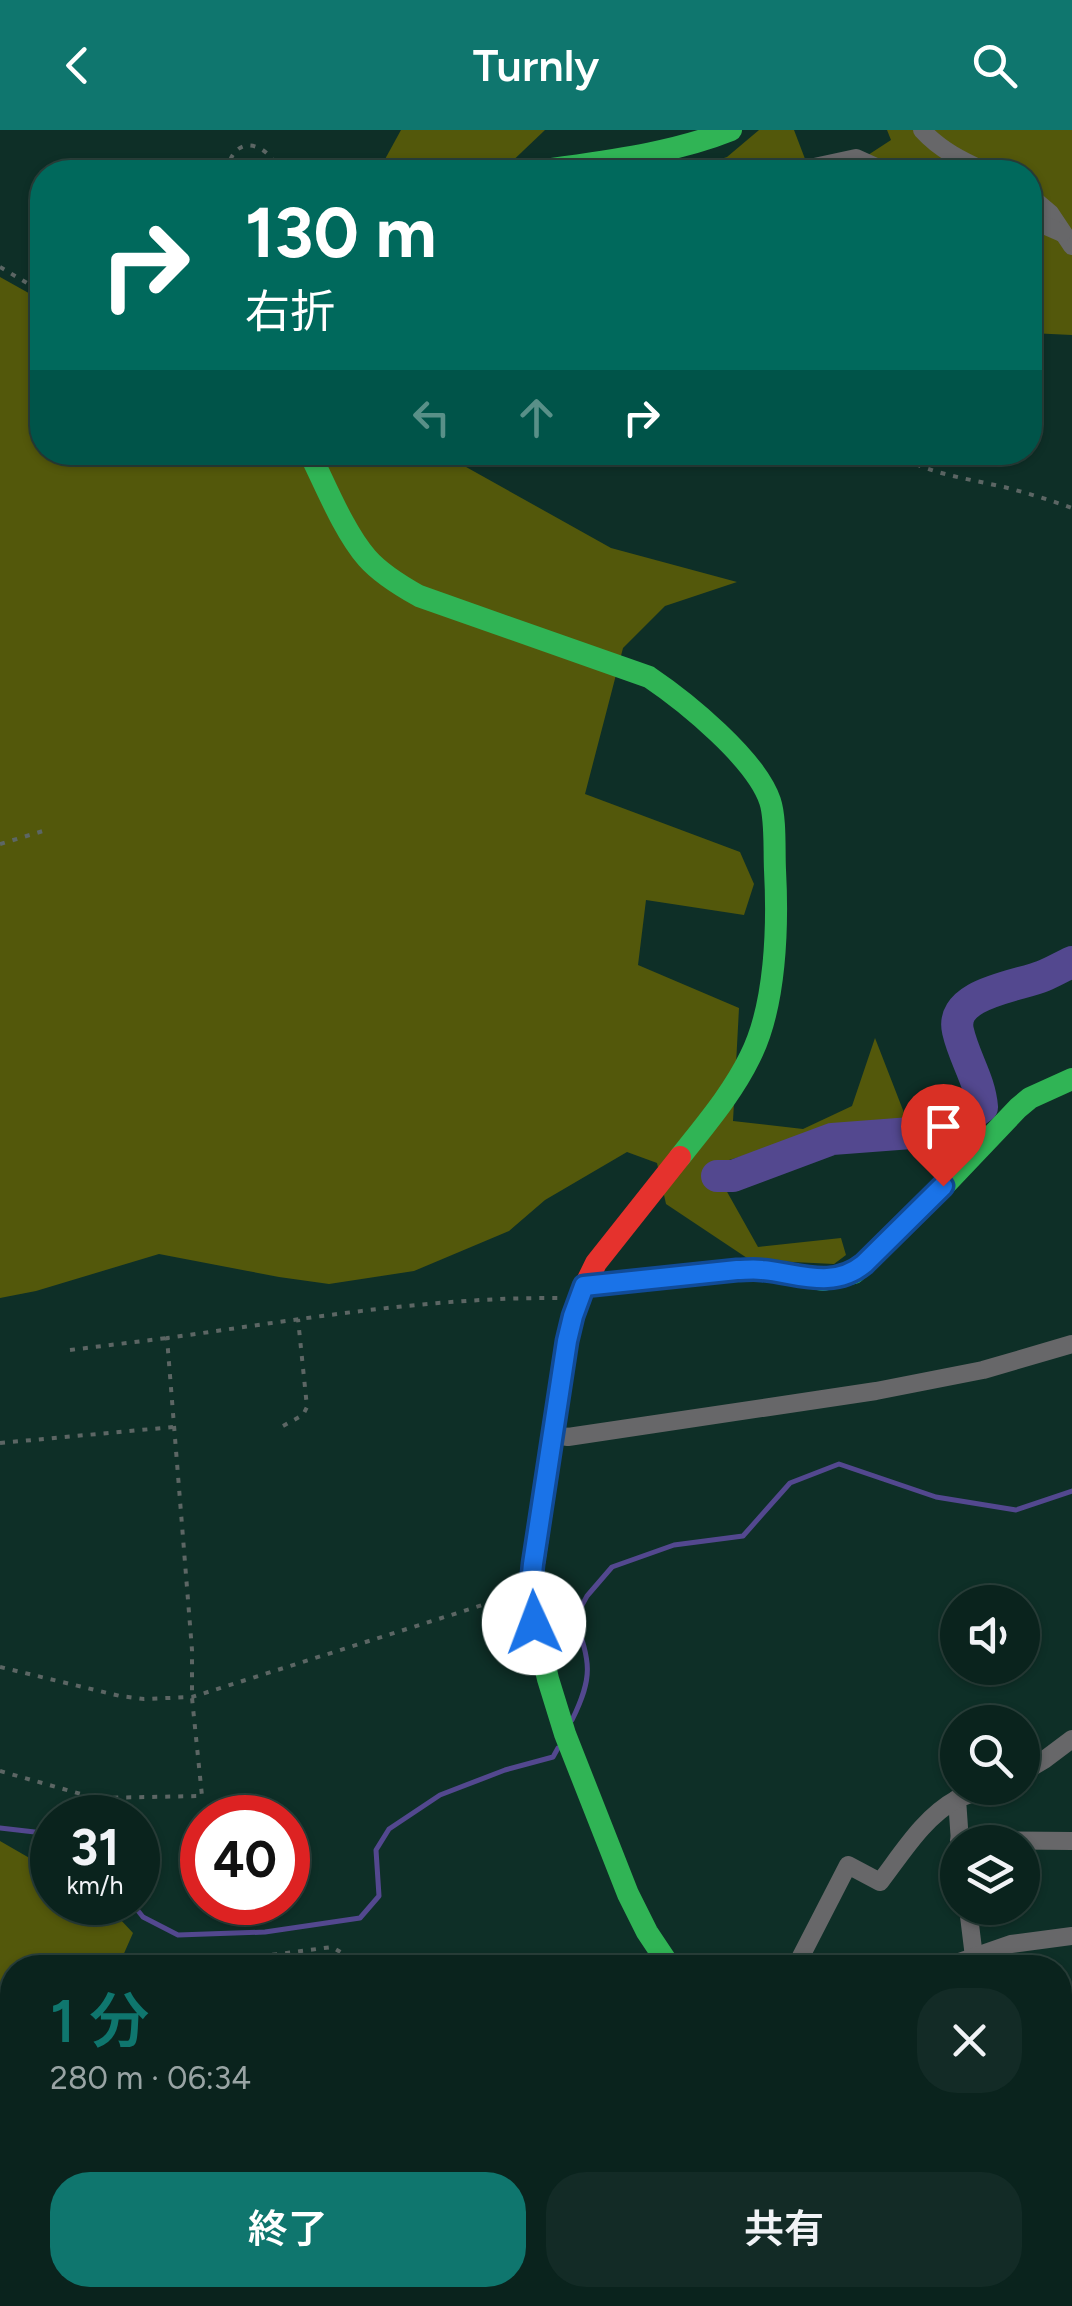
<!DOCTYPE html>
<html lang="ja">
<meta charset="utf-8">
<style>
:root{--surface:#0a231d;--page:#132b26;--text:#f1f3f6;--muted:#99a4a4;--line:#2a403b;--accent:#0f766e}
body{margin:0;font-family:Figtree,"Noto Sans JP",sans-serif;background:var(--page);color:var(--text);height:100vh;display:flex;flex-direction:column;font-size:38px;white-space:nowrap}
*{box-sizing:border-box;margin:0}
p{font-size:32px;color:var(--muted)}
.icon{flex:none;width:55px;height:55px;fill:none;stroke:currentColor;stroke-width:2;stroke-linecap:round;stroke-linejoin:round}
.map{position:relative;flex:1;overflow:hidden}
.panel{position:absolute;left:0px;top:1825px;width:1072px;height:352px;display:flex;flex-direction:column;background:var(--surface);border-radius:40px 40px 0 0;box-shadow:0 2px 8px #0004,0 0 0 2px var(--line)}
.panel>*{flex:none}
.guide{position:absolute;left:30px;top:30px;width:1012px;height:305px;border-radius:40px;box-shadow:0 2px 8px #0004,0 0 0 2px var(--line);background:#00695c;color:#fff;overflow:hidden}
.tools{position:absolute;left:940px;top:1455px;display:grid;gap:20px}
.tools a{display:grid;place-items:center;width:100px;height:100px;border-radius:50%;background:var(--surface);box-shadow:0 2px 8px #0004,0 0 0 2px var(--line);font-size:50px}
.speed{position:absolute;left:30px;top:1665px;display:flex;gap:20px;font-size:50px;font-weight:700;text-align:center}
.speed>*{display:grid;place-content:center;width:130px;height:130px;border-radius:50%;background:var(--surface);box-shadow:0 2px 8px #0004,0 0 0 2px var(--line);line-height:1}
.speed small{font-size:25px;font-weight:400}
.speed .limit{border:15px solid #d22;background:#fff;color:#111}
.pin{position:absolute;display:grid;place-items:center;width:85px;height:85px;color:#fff;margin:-102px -42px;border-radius:50% 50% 50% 0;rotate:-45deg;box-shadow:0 0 10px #0007}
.pin .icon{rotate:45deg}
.me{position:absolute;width:110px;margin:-55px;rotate:358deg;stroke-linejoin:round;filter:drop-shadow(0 0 8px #0008)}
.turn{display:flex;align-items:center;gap:35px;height:210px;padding:0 50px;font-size:45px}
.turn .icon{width:130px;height:130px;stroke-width:2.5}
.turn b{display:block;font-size:70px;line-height:85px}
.lanes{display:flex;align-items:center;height:95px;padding:0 50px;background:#0003;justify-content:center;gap:50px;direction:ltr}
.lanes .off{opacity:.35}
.round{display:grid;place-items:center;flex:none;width:105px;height:105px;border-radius:40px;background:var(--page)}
.overview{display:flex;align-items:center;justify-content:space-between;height:170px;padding:0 50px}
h1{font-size:60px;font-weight:600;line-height:75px;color:var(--accent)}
.button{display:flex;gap:20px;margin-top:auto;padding:20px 50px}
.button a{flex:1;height:115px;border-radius:40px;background:var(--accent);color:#fff;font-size:40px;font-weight:600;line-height:115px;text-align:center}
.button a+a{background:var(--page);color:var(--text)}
header{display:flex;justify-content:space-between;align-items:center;height:130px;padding:0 50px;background:var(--accent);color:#fff;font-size:45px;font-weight:600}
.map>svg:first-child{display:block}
.green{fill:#53580b}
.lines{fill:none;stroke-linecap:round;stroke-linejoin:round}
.stream{stroke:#53488f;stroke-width:5}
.river{stroke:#53488f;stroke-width:32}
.path{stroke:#5c6664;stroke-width:4;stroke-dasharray:5 8;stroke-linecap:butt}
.street{stroke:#676769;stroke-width:18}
.fast{stroke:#30b455;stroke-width:22}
.jam{stroke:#e5322d;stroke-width:22}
.route-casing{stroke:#114b97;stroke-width:25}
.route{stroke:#1a73e8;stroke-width:18}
</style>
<header><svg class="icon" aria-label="back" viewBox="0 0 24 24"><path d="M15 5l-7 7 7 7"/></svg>Turnly<svg class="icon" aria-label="search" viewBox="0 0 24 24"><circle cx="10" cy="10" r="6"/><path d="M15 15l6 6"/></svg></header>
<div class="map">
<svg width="1072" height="2176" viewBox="0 0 1072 2176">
<rect width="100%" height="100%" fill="#0e2f27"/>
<g class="green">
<polygon points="401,0 545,0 501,42 378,42"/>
<polygon points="759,0 794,0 810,42 679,42 727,27"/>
<polygon points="887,0 1072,0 1072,205 1030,203 1030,42 842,42 891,10"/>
<polygon points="0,147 34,166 32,180 42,199 42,322 441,323 611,418 737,452 665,476 623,518 585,664 740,722 754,754 744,785 646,770 638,835 739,878 733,991 803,999 852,976 875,908 908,993 828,1001 712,1035 758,1117 841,1108 846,1125 834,1134 750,1130 666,1074 657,1033 627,1022 545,1070 509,1101 414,1141 329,1154 279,1147 159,1124 36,1161 0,1168"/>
<polygon points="0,1711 52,1741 52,1772 105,1773 133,1803 118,1837 12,1838 12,2069 4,2077 0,2075"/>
</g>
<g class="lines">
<g class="stream">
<path d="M572,1590c22,-45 18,-57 3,-102l12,-22 25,-29 62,-22 69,-9 47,-53 49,-19 97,33 80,13 56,-19"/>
<polyline points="0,1698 52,1704"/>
<polyline points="131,1772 143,1787 178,1805 265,1802 360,1788 379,1766 376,1720 389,1699 440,1665 505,1640 553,1627 558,1618"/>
</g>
<path class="river" d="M717,1046h16l99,-37 119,-9 31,-23c-2,-27 -18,-49 -24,-76 -9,-38 61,-45 85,-55 10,-4 20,-10 29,-14"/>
<g class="path">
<path d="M228,42c0,-17 13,-34 33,-23 9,5 16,17 24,23"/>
<polyline points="0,137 37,159 42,159"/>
<path d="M893,322c34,22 72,26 111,35 23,6 46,13 68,21"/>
<polyline points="0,714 43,701"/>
<polyline points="70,1220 167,1208"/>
<polyline points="283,1296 303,1285 307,1277 298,1189"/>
<polyline points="0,1313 173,1297"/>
<polyline points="0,1537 120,1566 144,1569 192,1567 511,1466"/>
<path d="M0,1641l95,27 107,-2 -10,-98v-48l-25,-312c130,-18 260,-41 392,-40"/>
<polyline points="250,1838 271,1825 332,1817 367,1838"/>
<polyline points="221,2165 222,2176"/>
</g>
<g class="street">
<path d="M922,0c18,20 41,31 65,42"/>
<polyline points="627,27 632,36 679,40 682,42"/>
<polyline points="791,42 856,28 887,42"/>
<polyline points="1030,66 1050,83 1072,116"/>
<polyline points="1030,89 1062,103"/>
<polyline points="554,1305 568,1307 876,1261 983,1240 1072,1214"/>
<polyline points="1022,1643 1044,1630 1072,1609"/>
<polyline points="959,1710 1072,1711"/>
<polyline points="960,1712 957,1669 986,1658"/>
<polyline points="968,1778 974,1827"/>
<path d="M795,1838l53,-103 32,17c23,-30 44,-65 77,-83"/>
<polyline points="942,1838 1011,1814 1072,1806"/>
<polyline points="713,2165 715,2176"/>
<polyline points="53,2176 53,2165"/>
<polyline points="1043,2176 1072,2168"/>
</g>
<g class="fast">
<path d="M531,42c66,-10 138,-17 200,-42"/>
<path d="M309,322c16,32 35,80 58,106 14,16 34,28 52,38l230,81c37,25 107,82 121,124 6,18 4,49 5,69 3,56 1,136 -25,187 -18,37 -45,68 -70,100"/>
<polyline points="584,1156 737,1140 760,1139 823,1150 854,1143 943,1057 1018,978 1030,968 1072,949"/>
<polyline points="534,1434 530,1464 535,1493 548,1549 565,1604 628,1764 647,1802 671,1838"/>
<polyline points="1029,2165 1038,2176"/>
</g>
<polyline class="jam" points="534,1434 567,1211 579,1168 596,1133 680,1027"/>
</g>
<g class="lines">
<defs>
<path id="route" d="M534,1493l-4,-29 3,-30 34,-223 6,-25 11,-30 153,-16c8,0 17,-1 25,0 36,3 70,20 102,-6l79,-78"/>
</defs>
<use href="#route" class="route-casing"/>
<use href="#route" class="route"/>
</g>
</svg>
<div class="tools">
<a><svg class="icon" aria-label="sound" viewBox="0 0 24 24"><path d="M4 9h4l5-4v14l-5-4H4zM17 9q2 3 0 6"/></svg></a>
<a><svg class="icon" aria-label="search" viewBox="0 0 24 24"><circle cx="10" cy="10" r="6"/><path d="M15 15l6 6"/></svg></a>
<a><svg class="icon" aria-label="layers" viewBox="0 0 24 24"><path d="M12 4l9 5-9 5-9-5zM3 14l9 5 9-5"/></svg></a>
</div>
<div class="speed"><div>31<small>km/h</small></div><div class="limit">40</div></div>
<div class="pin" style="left:943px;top:1056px;background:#d93025"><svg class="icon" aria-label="arrive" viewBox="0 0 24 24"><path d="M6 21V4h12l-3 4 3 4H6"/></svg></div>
<svg class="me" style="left:534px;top:1493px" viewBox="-20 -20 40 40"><circle r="19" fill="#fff"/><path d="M0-13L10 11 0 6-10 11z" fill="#1a73e8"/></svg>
<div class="guide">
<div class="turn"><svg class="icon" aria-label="right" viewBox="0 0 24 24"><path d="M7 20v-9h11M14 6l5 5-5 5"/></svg><div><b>130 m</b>右折</div></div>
<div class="lanes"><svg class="icon off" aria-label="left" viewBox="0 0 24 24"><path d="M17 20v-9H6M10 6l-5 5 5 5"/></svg><svg class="icon off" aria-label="ahead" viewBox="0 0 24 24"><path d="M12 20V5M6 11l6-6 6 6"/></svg><svg class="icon" aria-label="right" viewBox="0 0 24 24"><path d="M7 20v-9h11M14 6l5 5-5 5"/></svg></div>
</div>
<section class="panel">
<div class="overview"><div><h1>1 分</h1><p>280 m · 06:34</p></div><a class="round"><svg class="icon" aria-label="close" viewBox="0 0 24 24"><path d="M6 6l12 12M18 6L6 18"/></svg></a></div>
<div class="button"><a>終了</a><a>共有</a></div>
</section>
</div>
